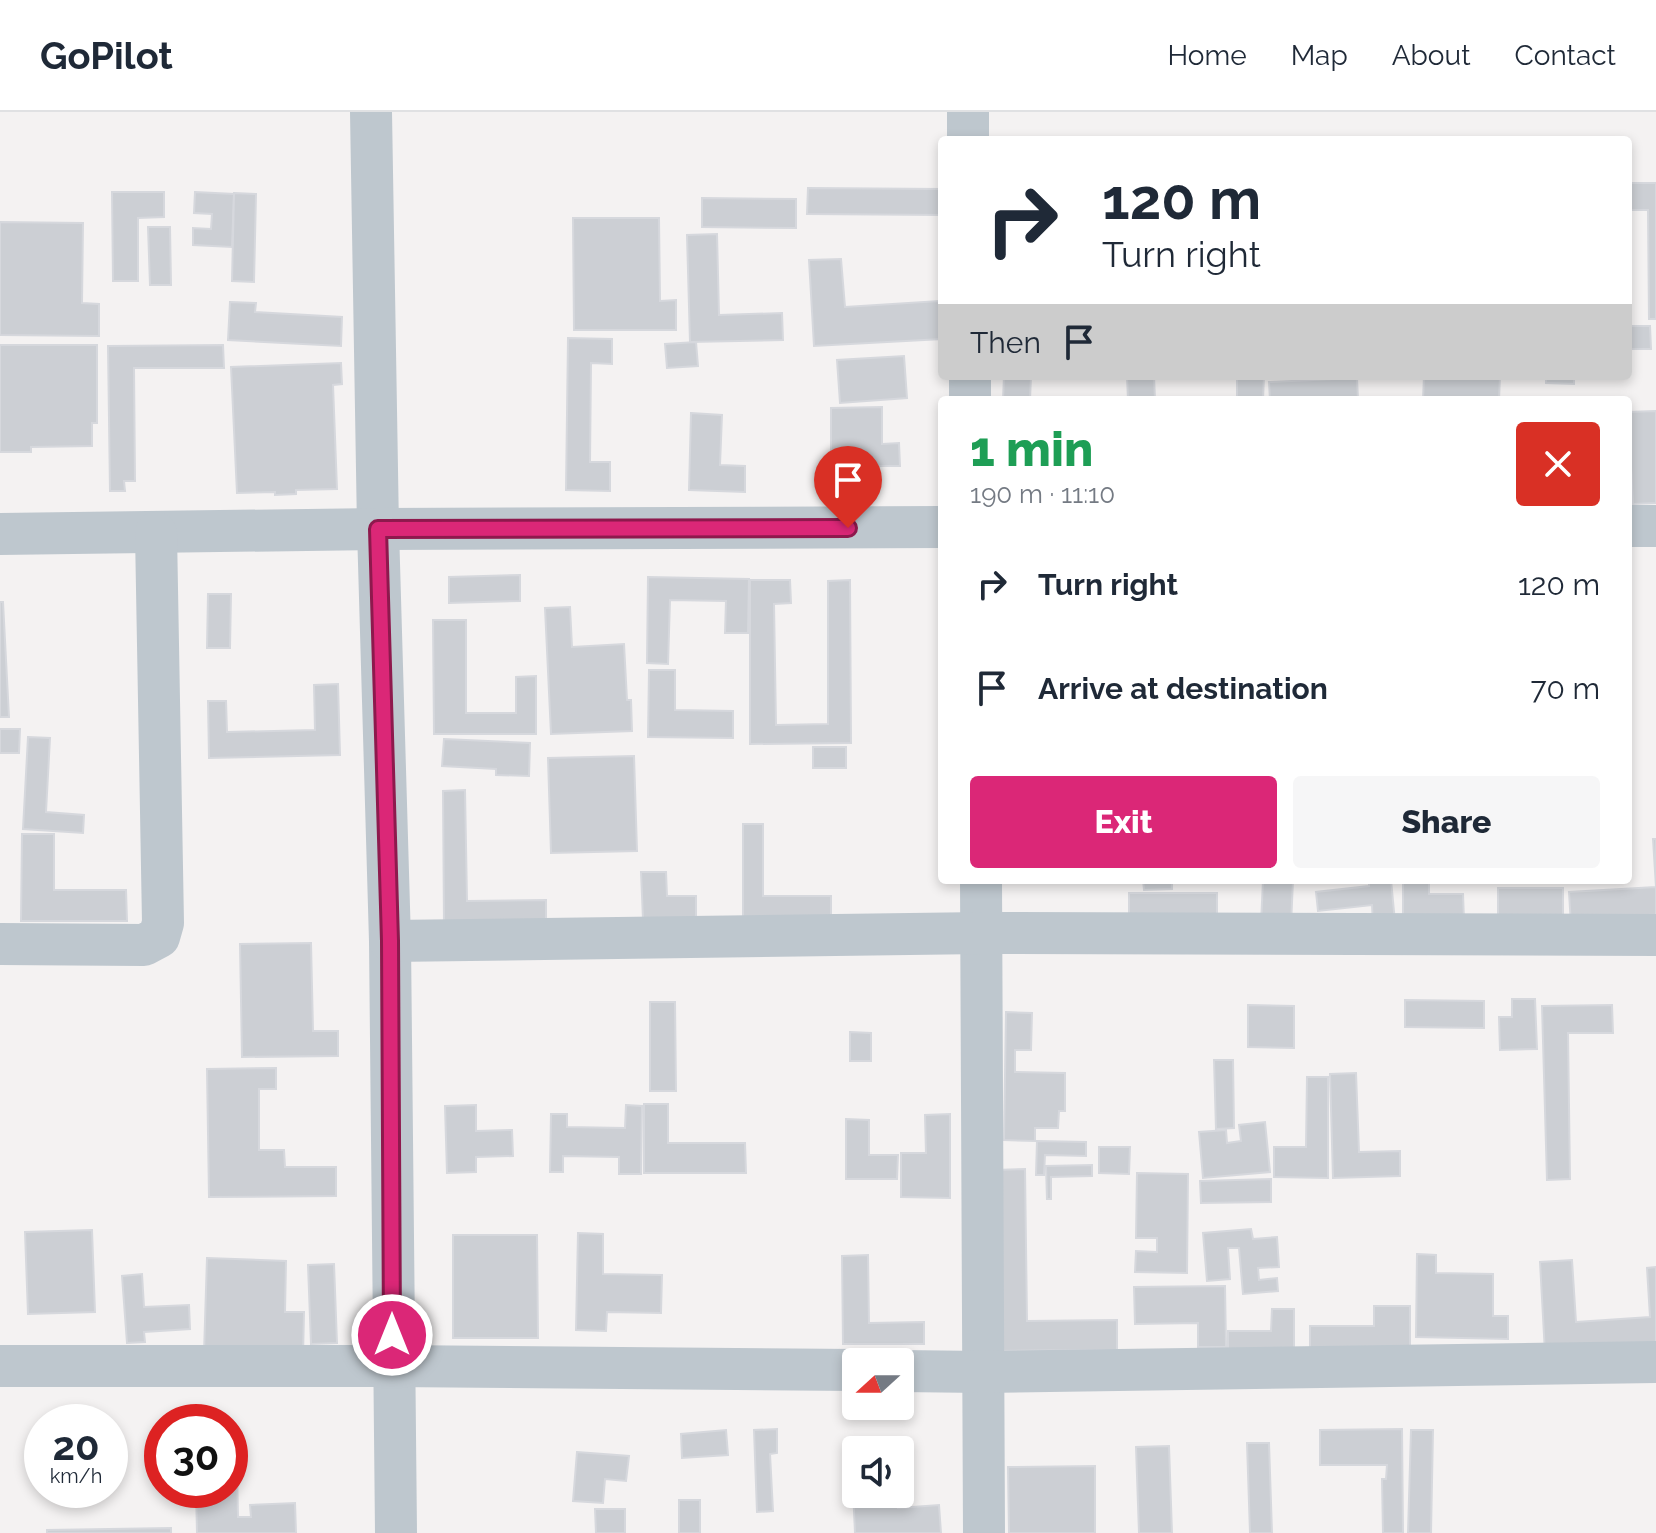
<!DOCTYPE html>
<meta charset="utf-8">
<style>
:root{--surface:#fff;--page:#f6f6f7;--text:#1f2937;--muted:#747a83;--line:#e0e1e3;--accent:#db2777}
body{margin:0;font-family:Raleway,sans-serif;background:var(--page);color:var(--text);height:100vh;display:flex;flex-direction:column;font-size:30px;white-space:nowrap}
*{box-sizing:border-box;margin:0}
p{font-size:26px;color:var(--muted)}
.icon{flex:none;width:44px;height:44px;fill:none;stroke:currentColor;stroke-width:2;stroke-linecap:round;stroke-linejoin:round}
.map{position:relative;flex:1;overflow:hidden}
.sheet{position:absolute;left:938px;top:284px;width:694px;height:488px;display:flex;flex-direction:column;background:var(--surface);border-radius:8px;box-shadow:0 4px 12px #0003}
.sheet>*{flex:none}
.hud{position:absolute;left:938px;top:24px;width:694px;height:244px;border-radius:8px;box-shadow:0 4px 12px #0003;background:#fff;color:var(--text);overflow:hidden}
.needle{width:52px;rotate:249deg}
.tools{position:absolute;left:842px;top:1236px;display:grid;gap:16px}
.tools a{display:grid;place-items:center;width:72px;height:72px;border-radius:8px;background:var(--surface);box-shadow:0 4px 12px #0003;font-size:40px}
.speed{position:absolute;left:24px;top:1292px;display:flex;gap:16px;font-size:40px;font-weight:700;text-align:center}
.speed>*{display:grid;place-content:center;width:104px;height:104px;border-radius:50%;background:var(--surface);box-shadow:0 4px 12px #0003;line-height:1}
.speed small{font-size:20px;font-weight:400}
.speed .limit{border:12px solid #d22;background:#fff;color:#111}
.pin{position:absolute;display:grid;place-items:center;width:68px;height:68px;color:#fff;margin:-82px -34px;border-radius:50% 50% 50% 0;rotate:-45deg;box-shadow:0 0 8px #0007}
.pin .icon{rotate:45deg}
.me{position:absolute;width:88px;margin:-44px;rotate:0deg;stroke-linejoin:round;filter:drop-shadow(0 0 6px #0008)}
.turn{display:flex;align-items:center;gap:28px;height:168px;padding:0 32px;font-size:36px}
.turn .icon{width:104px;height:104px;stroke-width:2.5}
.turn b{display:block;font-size:56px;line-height:68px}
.then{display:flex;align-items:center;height:76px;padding:0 32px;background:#0003;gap:16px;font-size:30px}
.round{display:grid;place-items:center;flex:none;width:84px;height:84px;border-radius:8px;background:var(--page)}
.summary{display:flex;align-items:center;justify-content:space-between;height:136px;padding:0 32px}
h1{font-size:48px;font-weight:800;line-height:60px;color:#1e9e55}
.button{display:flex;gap:16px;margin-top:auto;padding:16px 32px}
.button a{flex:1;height:92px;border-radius:8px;background:var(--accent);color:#fff;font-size:32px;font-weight:800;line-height:92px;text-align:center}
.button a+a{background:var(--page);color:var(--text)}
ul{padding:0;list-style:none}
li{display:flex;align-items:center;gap:24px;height:104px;padding:0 32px}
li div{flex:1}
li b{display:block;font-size:30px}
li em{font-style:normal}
header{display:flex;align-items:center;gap:48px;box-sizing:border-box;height:112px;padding:0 40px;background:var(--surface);border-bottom:2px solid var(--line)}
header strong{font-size:38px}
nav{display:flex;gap:44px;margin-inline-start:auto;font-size:28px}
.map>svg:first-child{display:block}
.building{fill:#cccfd4;stroke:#d6d8dd;stroke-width:2}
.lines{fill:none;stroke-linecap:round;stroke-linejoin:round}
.street{stroke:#bec7ce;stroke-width:42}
.route-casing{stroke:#8e194d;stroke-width:20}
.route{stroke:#db2777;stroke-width:14}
</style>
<header>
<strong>GoPilot</strong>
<nav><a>Home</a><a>Map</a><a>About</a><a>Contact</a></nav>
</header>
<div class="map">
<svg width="1656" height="1421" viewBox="0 0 1656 1421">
<rect width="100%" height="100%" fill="#f4f2f2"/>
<g class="building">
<polygon points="1628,71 1656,71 1656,207 1649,207 1648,98 1628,98"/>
<polygon points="808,76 942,77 942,103 807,102"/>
<polygon points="112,80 164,80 164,105 138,106 138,169 113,169"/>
<polygon points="195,80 234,82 232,135 193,133 193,116 211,117 212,102 194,101"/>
<polygon points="234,81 256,82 254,170 232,169"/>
<polygon points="702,86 796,87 796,116 702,115"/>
<polygon points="573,106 659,106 660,189 676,188 676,218 574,218"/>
<polygon points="0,110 83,111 82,191 99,192 99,224 0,223"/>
<polygon points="148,115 170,115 171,173 150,173"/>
<polygon points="717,122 719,203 782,201 783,228 690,230 687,123"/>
<polygon points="841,147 845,195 939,189 942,227 814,234 809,148"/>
<polygon points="230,190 256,191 255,200 342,205 341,234 228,228"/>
<polygon points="1628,214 1650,214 1651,237 1628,237"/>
<polygon points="568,226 612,227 612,252 591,251 590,350 610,350 610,379 566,378"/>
<polygon points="696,230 698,254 667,256 665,232"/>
<polygon points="0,233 97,233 97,311 92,311 92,334 31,335 31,340 0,340"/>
<polygon points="223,233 224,256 134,256 135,369 124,369 125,379 110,379 108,234"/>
<polygon points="904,244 907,286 840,291 837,248"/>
<polygon points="341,251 342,272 333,273 337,377 296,378 296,382 275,383 275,380 237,381 231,255"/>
<polygon points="1004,264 1031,264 1030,288 1003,288"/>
<polygon points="1127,264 1154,264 1155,288 1128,288"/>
<polygon points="1237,264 1264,264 1263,288 1237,288"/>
<polygon points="1424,264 1500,264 1499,288 1423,288"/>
<polygon points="1546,264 1574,264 1574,272 1546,271"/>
<polygon points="1357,266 1358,288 1270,288 1269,270"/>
<polygon points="882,295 882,332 899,331 900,354 831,354 831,296"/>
<polygon points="1656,299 1656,391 1633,392 1628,300"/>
<polygon points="691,301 722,303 720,353 745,354 745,380 689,378"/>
<polygon points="520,463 520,489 449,491 449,465"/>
<polygon points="648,465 749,467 748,521 725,521 726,489 670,488 668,552 647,551"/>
<polygon points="750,468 790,468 791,491 774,492 776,613 828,612 828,469 850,468 851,631 750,632"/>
<polygon points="208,482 231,482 230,536 207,536"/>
<polygon points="0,490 3,490 9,605 0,605"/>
<polygon points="570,495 572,535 624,532 627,588 631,588 632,619 551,622 545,496"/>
<polygon points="433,508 466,508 466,601 516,601 516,565 536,564 536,622 434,622"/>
<polygon points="649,558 675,558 675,598 733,599 733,626 648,625"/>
<polygon points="338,572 340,643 209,646 208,589 226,589 227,620 315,618 314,573"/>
<polygon points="0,617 20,617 19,641 0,641"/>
<polygon points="28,625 50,626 46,700 84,703 83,721 23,717"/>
<polygon points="444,627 530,631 529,664 496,663 496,657 442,654"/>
<rect x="813" y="635" width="33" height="21"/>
<polygon points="634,644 637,739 551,741 548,646"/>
<polygon points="465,678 467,789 546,788 546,810 444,811 443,679"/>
<polygon points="743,712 763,712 763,784 831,784 831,807 743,806"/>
<polygon points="22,722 54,722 54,778 126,778 127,809 21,809"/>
<polygon points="1653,727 1656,727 1656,808 1571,813 1569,780 1656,775"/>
<polygon points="641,760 666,760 667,784 696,784 696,807 643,807"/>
<polygon points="1143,768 1172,768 1172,777 1144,778"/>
<polygon points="1263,768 1293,768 1291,813 1261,812"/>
<polygon points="1369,768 1391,768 1395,810 1373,812 1372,793 1318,799 1316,780 1369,774"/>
<polygon points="1403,768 1429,768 1429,782 1463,782 1464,808 1403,809"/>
<rect x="1498" y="776" width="65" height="32"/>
<polygon points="1129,781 1217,781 1217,808 1129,807"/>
<polygon points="311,831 313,919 338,919 338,944 242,945 240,832"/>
<polygon points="1512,887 1535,887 1537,937 1500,938 1499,905 1512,905"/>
<polygon points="1405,888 1484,889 1484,916 1405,915"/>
<polygon points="650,890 675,890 676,979 650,979"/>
<polygon points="1248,893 1294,894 1294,936 1248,935"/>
<polygon points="1612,893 1613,921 1568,921 1570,1067 1547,1068 1542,894"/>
<polygon points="1006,900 1032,901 1031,938 1015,938 1015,960 1065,961 1065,999 1059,999 1058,1016 1035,1016 1035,1029 1004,1028"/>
<polygon points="850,920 871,921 871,949 850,949"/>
<polygon points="1214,948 1233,948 1234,1016 1216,1017"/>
<polygon points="276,956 276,977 259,977 259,1038 284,1038 285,1055 336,1055 336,1084 209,1085 207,957"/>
<polygon points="1356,961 1359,1040 1400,1039 1400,1064 1333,1066 1330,962"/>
<polygon points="1307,965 1328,965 1328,1066 1274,1065 1274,1035 1306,1035"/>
<polygon points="644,992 668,992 668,1031 745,1031 746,1061 644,1061"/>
<polygon points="476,993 476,1019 512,1018 513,1044 476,1045 476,1060 447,1061 445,994"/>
<polygon points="626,993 642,994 641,1062 619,1062 619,1045 563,1044 563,1060 550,1060 551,1002 567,1002 567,1015 625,1016"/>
<polygon points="950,1002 950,1086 901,1085 901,1041 926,1041 925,1003"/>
<polygon points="846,1007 869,1008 869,1043 898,1043 897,1067 846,1067"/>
<polygon points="1265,1010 1270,1060 1203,1066 1199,1020 1226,1018 1227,1031 1241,1029 1239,1013"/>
<polygon points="1037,1029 1086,1030 1086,1044 1045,1043 1044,1063 1036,1063"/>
<polygon points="1099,1035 1130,1035 1129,1062 1099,1061"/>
<polygon points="1092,1053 1092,1064 1051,1065 1051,1087 1047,1087 1046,1054"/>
<polygon points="1025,1057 1027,1209 1117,1208 1117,1238 997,1239 995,1058"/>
<polygon points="1137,1061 1188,1062 1187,1161 1135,1160 1136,1139 1157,1140 1157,1126 1136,1126"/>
<polygon points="1271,1067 1271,1090 1201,1091 1200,1069"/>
<polygon points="1251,1117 1253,1127 1277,1125 1279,1155 1258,1156 1259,1168 1277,1166 1278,1179 1243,1182 1239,1136 1228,1136 1230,1167 1207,1169 1203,1121"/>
<polygon points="92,1118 95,1200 28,1202 25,1120"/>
<polygon points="578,1121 603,1122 603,1162 662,1163 661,1201 607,1200 606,1219 576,1218"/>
<polygon points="453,1123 537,1123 538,1226 453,1226"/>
<polygon points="1417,1142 1436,1143 1436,1161 1493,1162 1493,1204 1508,1204 1508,1227 1416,1225"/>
<polygon points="868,1143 869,1211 924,1210 924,1232 843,1232 842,1144"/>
<polygon points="207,1146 286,1149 285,1200 304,1200 303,1244 204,1241"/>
<polygon points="1572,1148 1576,1210 1650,1205 1647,1156 1656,1155 1656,1235 1545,1241 1540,1150"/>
<polygon points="334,1152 337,1231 311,1232 308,1153"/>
<polygon points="142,1162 144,1195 189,1193 190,1217 144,1220 145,1230 127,1231 122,1164"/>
<polygon points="1225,1174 1226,1235 1198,1235 1198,1211 1135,1212 1134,1175"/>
<polygon points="1374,1194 1410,1194 1410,1238 1310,1237 1310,1214 1374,1214"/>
<polygon points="1272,1197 1294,1197 1294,1240 1228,1240 1228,1219 1271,1219"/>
<polygon points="777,1317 777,1341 770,1342 773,1399 757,1400 754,1318"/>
<polygon points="1402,1317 1403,1421 1383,1421 1382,1367 1386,1367 1387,1353 1320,1353 1320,1318"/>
<polygon points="726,1318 728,1343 682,1346 681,1322"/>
<polygon points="1411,1318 1433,1318 1431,1421 1408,1421"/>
<polygon points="1247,1331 1269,1331 1272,1421 1250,1421"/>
<polygon points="1169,1334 1172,1421 1139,1421 1136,1335"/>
<polygon points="577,1340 629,1344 626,1369 605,1367 603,1391 573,1389"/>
<polygon points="1095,1354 1095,1421 1009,1421 1008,1355"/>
<polygon points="230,1356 237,1356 238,1405 251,1405 250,1393 295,1391 296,1421 197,1421 196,1378 230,1378"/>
<polygon points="853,1377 856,1377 856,1382 897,1382 898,1396 939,1393 941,1421 855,1421"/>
<rect x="679" y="1388" width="21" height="33"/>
<polygon points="595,1397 625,1397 625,1421 596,1421"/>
<polygon points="171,1416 171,1421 47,1421 47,1418"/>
</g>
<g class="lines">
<g class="street">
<polyline points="371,0 378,417 390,829 396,1421"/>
<polyline points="968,0 968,28"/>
<polyline points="970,264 970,288"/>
<polyline points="1628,414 1656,414"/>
<polyline points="0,422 378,417 942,415"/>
<polyline points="981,768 984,1421"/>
<polyline points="390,829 983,821 1656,823"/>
<polyline points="0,832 144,833 159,825 163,811 156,421"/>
<polyline points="0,1254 393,1254 856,1258"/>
<polyline points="900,1259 983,1260 1656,1250"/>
</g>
</g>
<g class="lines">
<defs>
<polyline id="route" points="392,1223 390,829 378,417 848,416"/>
</defs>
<use href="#route" class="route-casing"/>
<use href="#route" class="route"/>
</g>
</svg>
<div class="tools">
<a><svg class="needle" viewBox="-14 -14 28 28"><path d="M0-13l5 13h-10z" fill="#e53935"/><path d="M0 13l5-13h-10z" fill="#747a83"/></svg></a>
<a><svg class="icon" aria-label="sound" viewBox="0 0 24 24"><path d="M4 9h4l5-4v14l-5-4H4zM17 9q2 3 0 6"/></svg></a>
</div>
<div class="speed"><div>20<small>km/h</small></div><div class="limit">30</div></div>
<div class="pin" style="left:848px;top:416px;background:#d93025"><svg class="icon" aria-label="arrive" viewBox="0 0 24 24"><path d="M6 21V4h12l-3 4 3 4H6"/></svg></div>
<svg class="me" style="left:392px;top:1223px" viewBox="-20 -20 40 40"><circle r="17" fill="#db2777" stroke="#fff" stroke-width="3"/><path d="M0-11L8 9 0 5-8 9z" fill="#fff"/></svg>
<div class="hud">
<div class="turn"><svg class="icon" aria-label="right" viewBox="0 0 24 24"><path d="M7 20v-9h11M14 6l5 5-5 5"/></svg><div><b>120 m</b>Turn right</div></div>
<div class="then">Then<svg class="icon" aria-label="arrive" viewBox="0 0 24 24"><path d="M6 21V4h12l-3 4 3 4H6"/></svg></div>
</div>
<section class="sheet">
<div class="summary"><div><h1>1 min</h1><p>190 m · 11:10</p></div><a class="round" style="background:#d93025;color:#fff"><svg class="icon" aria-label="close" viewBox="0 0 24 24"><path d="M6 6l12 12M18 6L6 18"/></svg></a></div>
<ul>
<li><svg class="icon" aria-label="right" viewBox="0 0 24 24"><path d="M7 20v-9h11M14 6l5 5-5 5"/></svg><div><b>Turn right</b></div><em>120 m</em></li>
<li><svg class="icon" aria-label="arrive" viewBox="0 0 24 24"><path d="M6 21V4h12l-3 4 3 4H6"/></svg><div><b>Arrive at destination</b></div><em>70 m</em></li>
</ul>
<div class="button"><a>Exit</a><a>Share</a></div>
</section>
</div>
